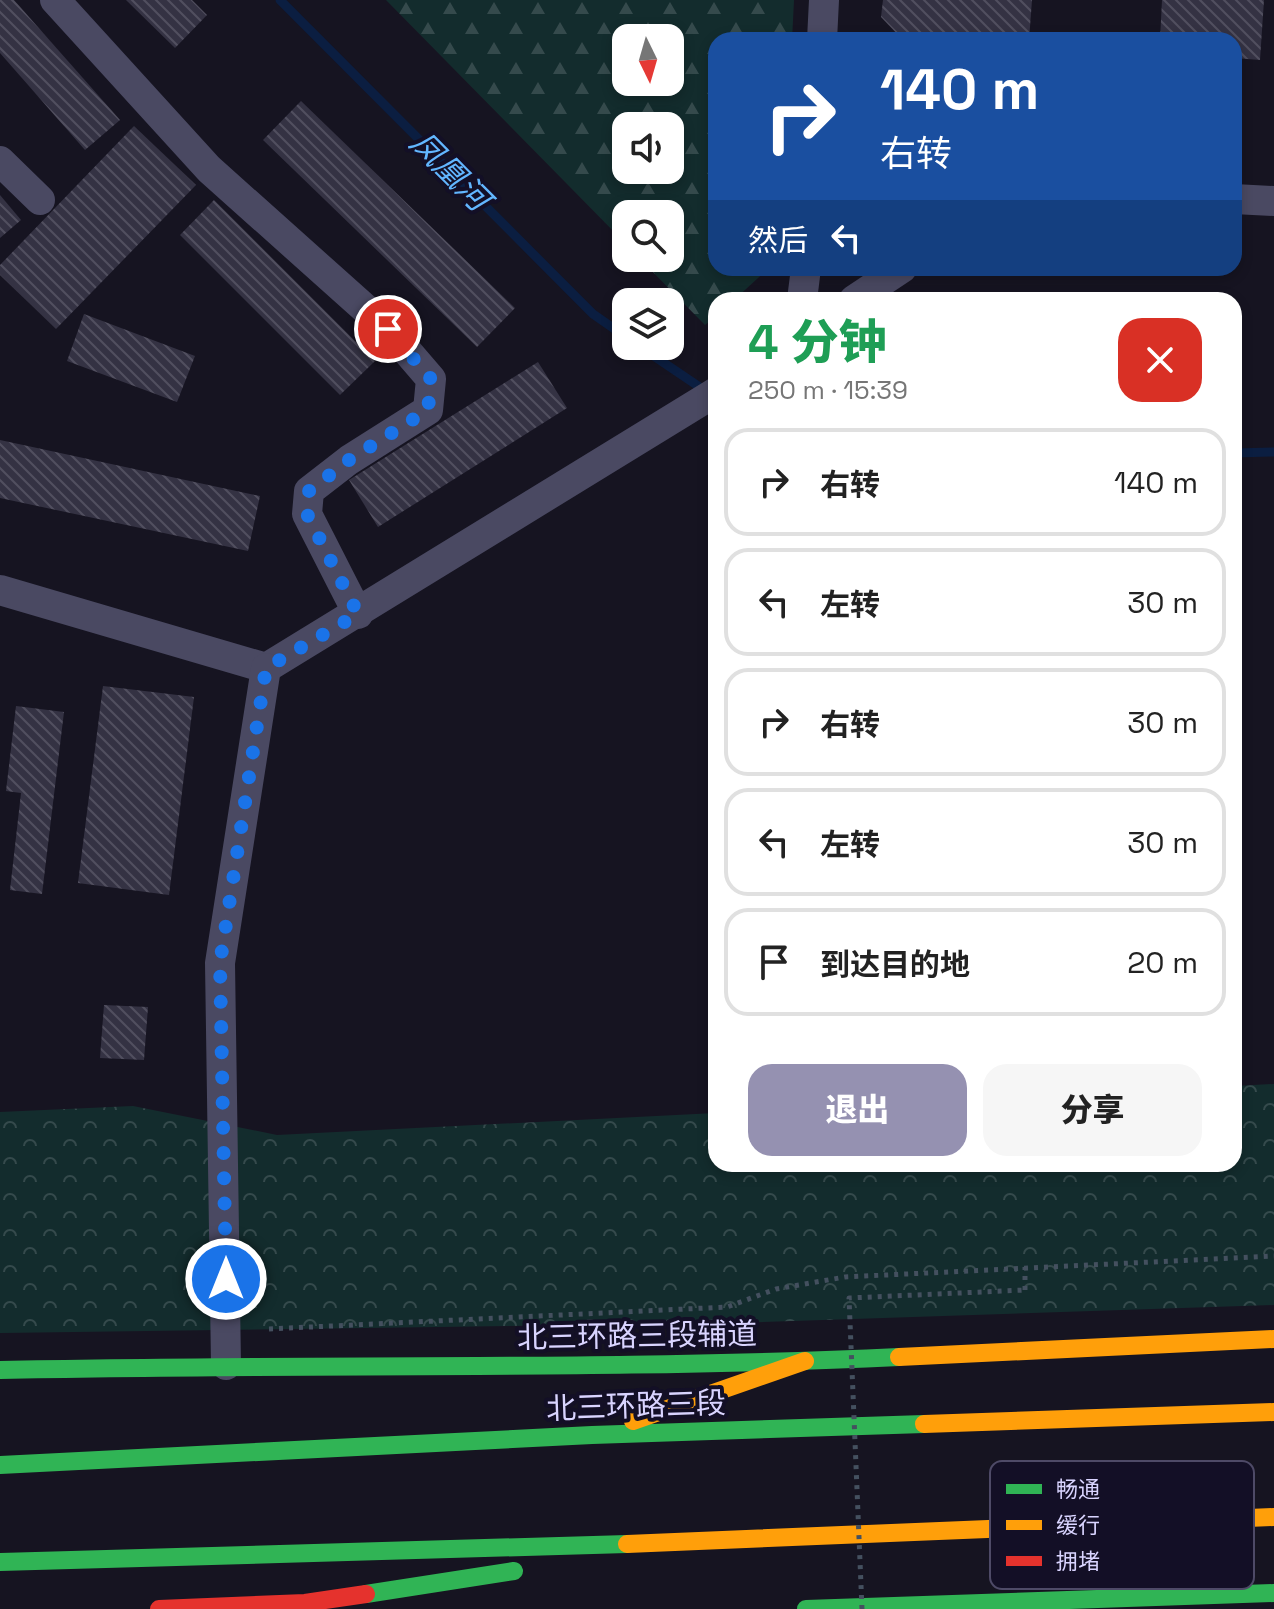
<!DOCTYPE html>
<html lang="zh">
<meta charset="utf-8">
<style>
:root{--surface:#fff;--page:#f6f6f6;--text:#222;--muted:#767676;--line:#e0e0e0;--accent:#9591b1}
body{margin:0;font-family:"Space Grotesk","Noto Sans SC",sans-serif;background:var(--page);color:var(--text);height:100vh;display:flex;flex-direction:column;font-size:30px;white-space:nowrap}
*{box-sizing:border-box;margin:0}
p{font-size:26px;color:var(--muted)}
.icon{flex:none;width:44px;height:44px;fill:none;stroke:currentColor;stroke-width:2;stroke-linecap:round;stroke-linejoin:round}
.map{position:relative;flex:1;overflow:hidden}
.sheet{position:absolute;left:708px;top:292px;width:534px;height:880px;display:flex;flex-direction:column;background:var(--surface);border-radius:24px;box-shadow:0 4px 12px #0003}
.sheet>*{flex:none}
.top-card{position:absolute;left:708px;top:32px;width:534px;height:244px;border-radius:24px;box-shadow:0 4px 12px #0003;background:#1a4fa0;color:#fff;overflow:hidden}
.needle{width:52px;rotate:175deg}
.tools{position:absolute;left:612px;top:24px;display:grid;gap:16px}
.tools a{display:grid;place-items:center;width:72px;height:72px;border-radius:16px;background:var(--surface);box-shadow:0 4px 12px #0003;font-size:40px}
.pin{position:absolute;display:grid;place-items:center;width:68px;height:68px;color:#fff;margin:-34px;border:4px solid #fff;border-radius:50%;box-shadow:0 2px 8px #0007}
.me{position:absolute;width:88px;margin:-44px;rotate:0deg;stroke-linejoin:round;filter:drop-shadow(0 0 6px #0008)}
.turn{display:flex;align-items:center;gap:28px;height:168px;padding:0 40px;font-size:36px}
.turn .icon{width:104px;height:104px;stroke-width:2.5}
.turn b{display:block;font-size:56px;line-height:68px}
.then{display:flex;align-items:center;height:76px;padding:0 40px;background:#0003;gap:16px;font-size:30px}
.round{display:grid;place-items:center;flex:none;width:84px;height:84px;border-radius:24px;background:var(--page)}
.headline{display:flex;align-items:center;justify-content:space-between;height:136px;padding:0 40px}
h1{font-size:48px;font-weight:800;line-height:60px;color:#1e9e55}
.primary-button{display:flex;gap:16px;margin-top:auto;padding:16px 40px}
.primary-button a{flex:1;height:92px;border-radius:24px;background:var(--accent);color:#fff;font-size:32px;font-weight:800;line-height:92px;text-align:center}
.primary-button a+a{background:var(--page);color:var(--text)}
ul{padding:0;list-style:none}
li{display:flex;align-items:center;gap:24px;height:108px;margin:0 16px 12px;padding:0 24px;border:4px solid var(--line);border-radius:24px}
li div{flex:1}
li b{display:block;font-size:30px}
li em{font-style:normal}
.map>svg:first-child{display:block}
.forest{fill:url(#forest-firs);fill-rule:evenodd}
.park{fill:url(#park-crowns)}
.lines{fill:none;stroke-linecap:round;stroke-linejoin:round}
.stream{stroke:#0b1e41;stroke-width:9}
.building{fill:url(#building-back-hatch)}
.path{stroke:#44505f;stroke-width:5;stroke-dasharray:4 6;stroke-linecap:butt}
.street{stroke:#4a4962;stroke-width:30}
.fast{stroke:#30b455;stroke-width:18}
.slow{stroke:#ff9f0a;stroke-width:18}
.jam{stroke:#e5322d;stroke-width:18}
.path-bridge{stroke:#44505f;stroke-width:5;stroke-dasharray:4 6;stroke-linecap:butt}
.route{stroke:#1a73e8;stroke-width:14;stroke-dasharray:0 25.2}
.labels{text-anchor:middle;stroke-width:8;stroke-linejoin:round;paint-order:stroke}
.street-label{font-size:30px;fill:#d9d4ff;stroke:#130f26}
.water-label{font-size:32px;font-style:italic;fill:#62b6ff;stroke:#130f26}
.key{fill:#130f26;stroke:#4e4a67;stroke-width:2}
.key-label{font-size:22px;fill:#d9d4ff}
</style>
<div class="map">
<svg width="1274" height="1609" viewBox="0 0 1274 1609">
<defs>
<pattern id="forest-firs" width="22" height="20" patternUnits="userSpaceOnUse" patternTransform="scale(2)"><rect width="22" height="20" fill="#132c2d"/><path d="M5 1l3.5 6h-7zM16 11l3.5 6h-7z" fill="#354a4c"/></pattern>
<pattern id="park-crowns" width="20" height="18" patternUnits="userSpaceOnUse" patternTransform="scale(2)"><rect width="20" height="18" fill="#132c2d"/><path d="M2 6a3 3 0 1 1 6 0M12 15a3 3 0 1 1 6 0" fill="none" stroke="#354a4c"/></pattern>
<pattern id="building-back-hatch" width="6" height="6" patternUnits="userSpaceOnUse" patternTransform="scale(2)"><rect width="6" height="6" fill="#343243"/><path d="M-1 5l2 2M0 0l6 6M5-1l2 2" fill="none" stroke="#514f5f"/></pattern>
</defs>
<rect width="100%" height="100%" fill="#161421"/>
<path class="forest" d="M386,0h408l-2,40h-76v228h53l-35,32h-18v16l-11,9 -66,-67h31v-44h-44v30zM626,38h44v44h-44zM626,126h44v44h-44z"/>
<polygon class="park" points="1274,1084 1274,1305 735,1323 0,1333 0,1112 133,1106 277,1135 716,1113 716,1164 1234,1164 1234,1086"/>
<g class="lines">
<g class="stream">
<polyline points="280,0 593,314 626,337"/>
<polyline points="639,346 707,392"/>
<polyline points="1234,453 1274,452"/>
</g>
</g>
<g class="building">
<polygon points="0,0 14,0 120,120 85,150 0,53"/>
<polygon points="126,0 192,0 207,15 175,48"/>
<polygon points="883,0 1032,0 1029,40 903,40 881,17"/>
<polygon points="1162,0 1264,0 1260,60 1234,58 1234,40 1160,40"/>
<polygon points="301,101 515,308 477,347 263,140"/>
<polygon points="134,126 196,185 56,329 0,275 0,265"/>
<polygon points="0,195 21,220 0,238"/>
<polygon points="214,200 375,361 340,395 180,235"/>
<polygon points="84,314 195,356 177,402 67,361"/>
<polygon points="538,362 567,408 378,527 349,480"/>
<polygon points="0,440 260,496 248,551 0,498"/>
<polygon points="103,686 194,697 169,895 78,883"/>
<polygon points="16,706 64,712 42,894 10,890 21,793 6,791"/>
<polygon points="104,1005 148,1007 144,1060 100,1058"/>
</g>
<g class="lines">
<g class="path">
<polyline points="1025,1290 1025,1267"/>
<polyline points="269,1329 727,1307 776,1289 845,1277 1274,1256"/>
</g>
<g class="street">
<polyline points="55,0 209,169 388,329 431,379 428,410 349,460 309,491 307,514 358,614"/>
<polyline points="822,40 824,0"/>
<polyline points="0,161 40,200"/>
<polyline points="1234,199 1274,201"/>
<polyline points="802,300 806,268"/>
<polyline points="854,300 902,268"/>
<polyline points="0,590 266,668 716,392"/>
<polyline points="226,1365 220,963 266,668"/>
</g>
<g class="fast">
<path d="M0,1370c300,-7 599,1 899,-13"/>
<polyline points="0,1465 592,1435 924,1424"/>
<polyline points="0,1562 627,1544"/>
<polyline points="366,1594 514,1571"/>
<polyline points="806,1609 1274,1593"/>
</g>
<g class="slow">
<polyline points="899,1357 1274,1339"/>
<polyline points="633,1421 805,1361"/>
<polyline points="924,1424 1274,1412"/>
<polyline points="627,1544 1274,1517"/>
</g>
<polyline class="jam" points="159,1609 305,1603 366,1594"/>
<polyline class="path-bridge" points="862,1609 849,1298 1025,1290"/>
</g>
<g class="lines">
<polyline class="route" points="226,1279 220,963 266,668 358,614 307,514 309,491 349,460 428,410 431,379 388,329"/>
</g>
<g class="labels">
<g class="street-label">
<text transform="translate(637 1336) rotate(-1)" y="10">北三环路三段辅道</text>
<text transform="translate(636 1406) rotate(-2)" y="10">北三环路三段</text>
</g>
<g class="water-label">
<text transform="translate(450 171) rotate(45)" y="11">凤凰河</text>
</g>
</g>
<rect x="990" y="1461" width="264" height="128" rx="12" class="key"/>
<rect x="1006" y="1484" width="36" height="10" fill="#30b455"/>
<rect x="1006" y="1520" width="36" height="10" fill="#ff9f0a"/>
<rect x="1006" y="1556" width="36" height="10" fill="#e5322d"/>
<g class="key-label">
<text x="1056" y="1497">畅通</text>
<text x="1056" y="1533">缓行</text>
<text x="1056" y="1569">拥堵</text>
</g>
</svg>
<div class="tools">
<a><svg class="needle" viewBox="-14 -14 28 28"><path d="M0-13l5 13h-10z" fill="#e53935"/><path d="M0 13l5-13h-10z" fill="#767676"/></svg></a>
<a><svg class="icon" aria-label="sound" viewBox="0 0 24 24"><path d="M4 9h4l5-4v14l-5-4H4zM17 9q2 3 0 6"/></svg></a>
<a><svg class="icon" aria-label="search" viewBox="0 0 24 24"><circle cx="10" cy="10" r="6"/><path d="M15 15l6 6"/></svg></a>
<a><svg class="icon" aria-label="layers" viewBox="0 0 24 24"><path d="M12 4l9 5-9 5-9-5zM3 14l9 5 9-5"/></svg></a>
</div>
<div class="pin" style="left:388px;top:329px;background:#d93025"><svg class="icon" aria-label="arrive" viewBox="0 0 24 24"><path d="M6 21V4h12l-3 4 3 4H6"/></svg></div>
<svg class="me" style="left:226px;top:1279px" viewBox="-20 -20 40 40"><circle r="17" fill="#1a73e8" stroke="#fff" stroke-width="3"/><path d="M0-11L8 9 0 5-8 9z" fill="#fff"/></svg>
<div class="top-card">
<div class="turn"><svg class="icon" aria-label="right" viewBox="0 0 24 24"><path d="M7 20v-9h11M14 6l5 5-5 5"/></svg><div><b>140 m</b>右转</div></div>
<div class="then">然后<svg class="icon" aria-label="left" viewBox="0 0 24 24"><path d="M17 20v-9H6M10 6l-5 5 5 5"/></svg></div>
</div>
<section class="sheet">
<div class="headline"><div><h1>4 分钟</h1><p>250 m · 15:39</p></div><a class="round" style="background:#d93025;color:#fff"><svg class="icon" aria-label="close" viewBox="0 0 24 24"><path d="M6 6l12 12M18 6L6 18"/></svg></a></div>
<ul>
<li><svg class="icon" aria-label="right" viewBox="0 0 24 24"><path d="M7 20v-9h11M14 6l5 5-5 5"/></svg><div><b>右转</b></div><em>140 m</em></li>
<li><svg class="icon" aria-label="left" viewBox="0 0 24 24"><path d="M17 20v-9H6M10 6l-5 5 5 5"/></svg><div><b>左转</b></div><em>30 m</em></li>
<li><svg class="icon" aria-label="right" viewBox="0 0 24 24"><path d="M7 20v-9h11M14 6l5 5-5 5"/></svg><div><b>右转</b></div><em>30 m</em></li>
<li><svg class="icon" aria-label="left" viewBox="0 0 24 24"><path d="M17 20v-9H6M10 6l-5 5 5 5"/></svg><div><b>左转</b></div><em>30 m</em></li>
<li><svg class="icon" aria-label="arrive" viewBox="0 0 24 24"><path d="M6 21V4h12l-3 4 3 4H6"/></svg><div><b>到达目的地</b></div><em>20 m</em></li>
</ul>
<div class="primary-button"><a>退出</a><a>分享</a></div>
</section>
</div>
